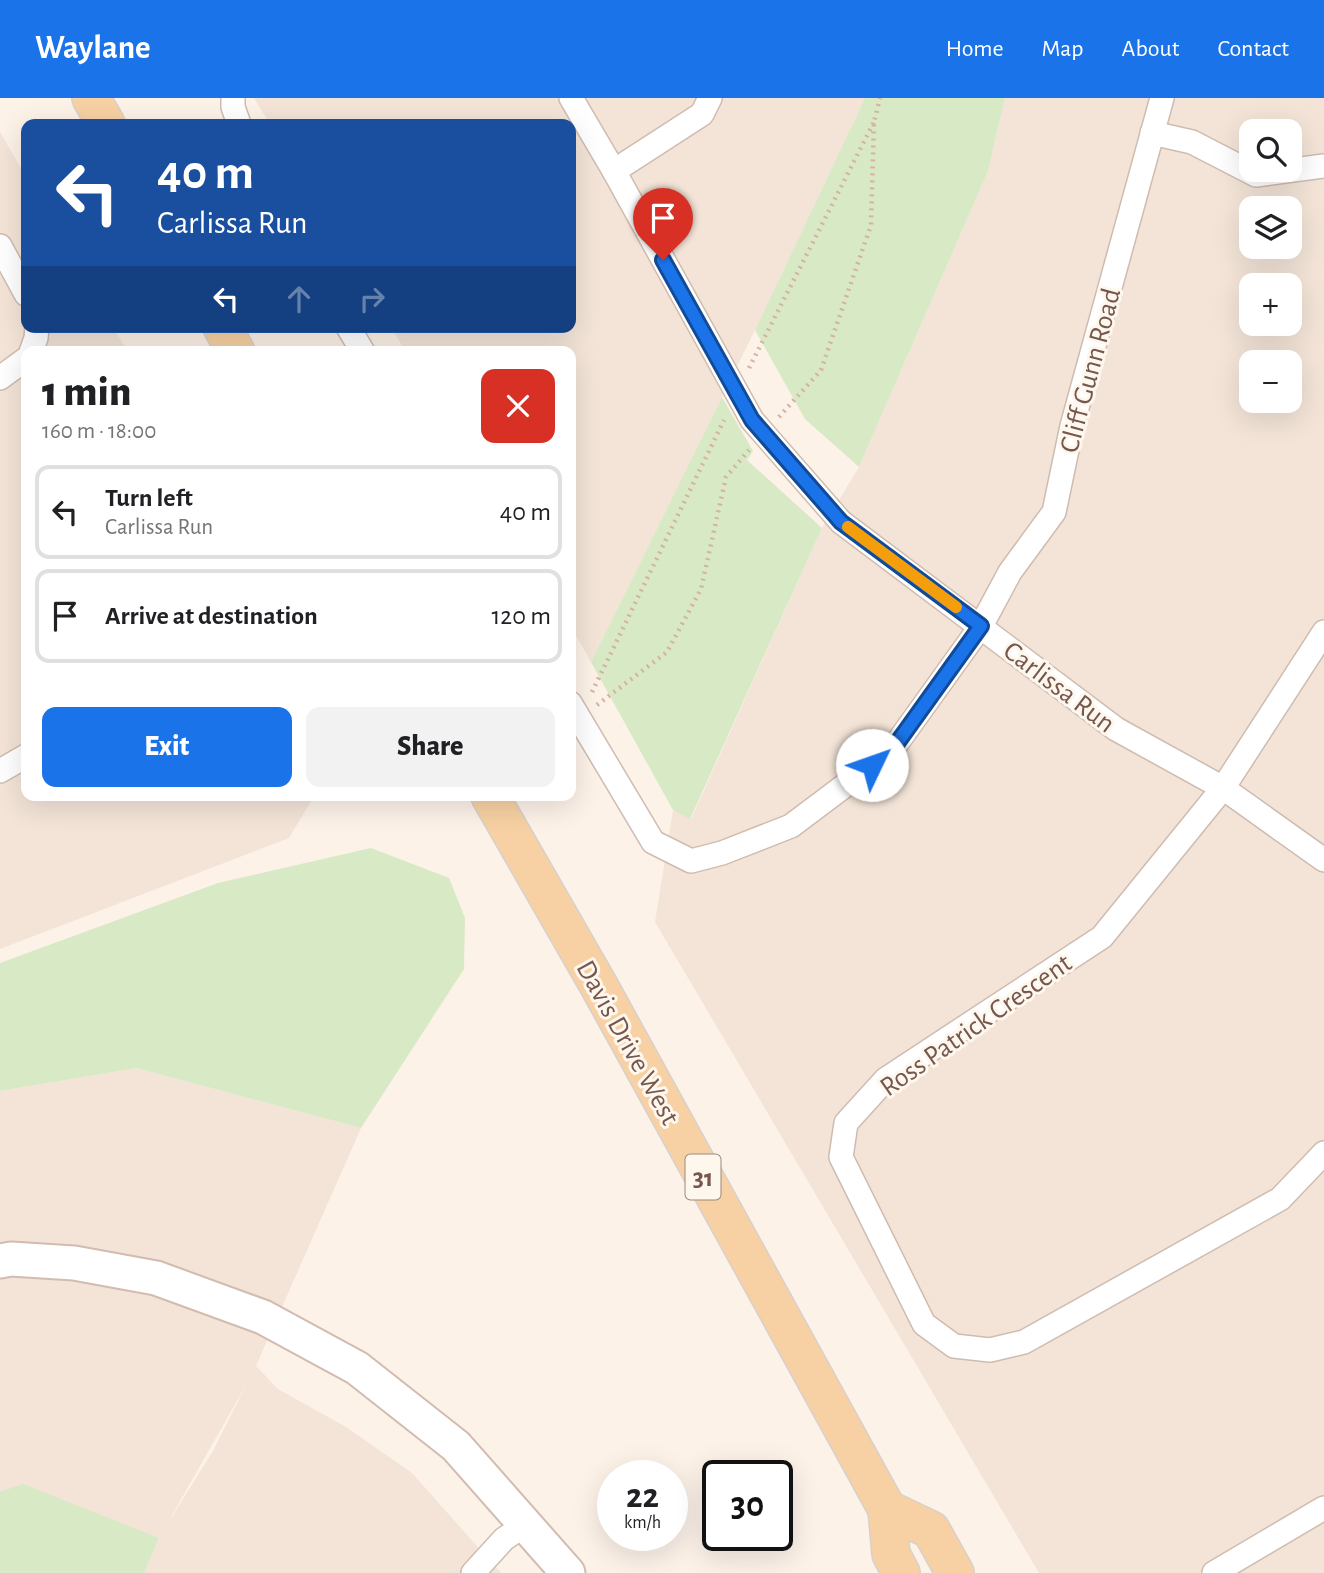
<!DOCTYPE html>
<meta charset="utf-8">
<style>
:root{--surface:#fff;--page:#f2f2f2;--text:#202124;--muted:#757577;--line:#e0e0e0;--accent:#1a73e8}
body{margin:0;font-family:"Alegreya Sans",sans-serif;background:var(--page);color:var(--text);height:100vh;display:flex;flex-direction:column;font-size:26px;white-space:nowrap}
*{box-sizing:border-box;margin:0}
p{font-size:23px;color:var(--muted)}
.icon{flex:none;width:38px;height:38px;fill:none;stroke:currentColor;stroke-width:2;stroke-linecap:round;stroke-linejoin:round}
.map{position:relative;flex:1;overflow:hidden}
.side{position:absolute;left:21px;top:248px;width:555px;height:455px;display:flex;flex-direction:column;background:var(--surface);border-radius:14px;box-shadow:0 7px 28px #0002}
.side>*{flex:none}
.top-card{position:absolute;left:21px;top:21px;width:555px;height:214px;border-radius:14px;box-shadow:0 7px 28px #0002;background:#1a4fa0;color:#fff;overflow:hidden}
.buttons{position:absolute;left:1239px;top:21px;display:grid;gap:14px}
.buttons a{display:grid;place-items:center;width:63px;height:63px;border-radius:14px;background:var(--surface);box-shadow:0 7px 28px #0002;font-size:35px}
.speed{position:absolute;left:597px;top:1362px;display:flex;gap:14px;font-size:35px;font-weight:700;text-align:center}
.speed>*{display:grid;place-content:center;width:91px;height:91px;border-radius:50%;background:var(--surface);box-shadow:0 7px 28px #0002;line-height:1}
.speed small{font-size:18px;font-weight:400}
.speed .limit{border:4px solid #111;border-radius:10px;background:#fff;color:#111}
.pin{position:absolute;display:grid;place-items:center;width:60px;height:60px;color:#fff;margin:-72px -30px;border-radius:50% 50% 50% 0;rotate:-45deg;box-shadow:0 0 7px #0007}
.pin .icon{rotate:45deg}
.me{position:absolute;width:77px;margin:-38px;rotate:48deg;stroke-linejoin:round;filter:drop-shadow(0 0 5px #0008)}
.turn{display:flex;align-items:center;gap:24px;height:147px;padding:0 21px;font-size:32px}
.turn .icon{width:91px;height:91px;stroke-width:2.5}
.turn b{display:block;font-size:49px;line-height:60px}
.lanes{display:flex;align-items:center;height:66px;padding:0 21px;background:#0003;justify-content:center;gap:35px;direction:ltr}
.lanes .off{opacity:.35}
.round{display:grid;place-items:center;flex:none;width:74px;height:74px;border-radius:14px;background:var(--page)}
.head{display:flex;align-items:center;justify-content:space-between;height:119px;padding:0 21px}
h1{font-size:42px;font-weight:800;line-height:52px}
.action{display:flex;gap:14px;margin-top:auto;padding:14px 21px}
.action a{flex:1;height:80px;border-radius:14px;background:var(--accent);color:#fff;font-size:28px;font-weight:800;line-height:80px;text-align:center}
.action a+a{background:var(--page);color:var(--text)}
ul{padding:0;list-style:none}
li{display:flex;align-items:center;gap:21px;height:94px;margin:0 14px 10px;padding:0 7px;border:4px solid var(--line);border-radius:14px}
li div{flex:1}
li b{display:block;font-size:26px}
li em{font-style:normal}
header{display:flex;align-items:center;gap:42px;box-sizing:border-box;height:98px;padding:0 35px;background:var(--accent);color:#fff}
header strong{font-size:33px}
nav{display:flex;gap:38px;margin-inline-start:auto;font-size:24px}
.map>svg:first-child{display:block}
.residential{fill:#f3e4d7;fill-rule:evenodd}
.green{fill:#d8e9c6}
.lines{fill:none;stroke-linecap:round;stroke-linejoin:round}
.street-casing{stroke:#cfbcb1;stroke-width:26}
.secondary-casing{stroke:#d2bbaf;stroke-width:37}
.primary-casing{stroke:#d8d0cd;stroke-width:40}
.path{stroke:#d5b2a3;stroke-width:4.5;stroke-dasharray:2 5;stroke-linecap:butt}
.street{stroke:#fff;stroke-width:23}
.secondary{stroke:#fff;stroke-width:33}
.primary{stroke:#f7d1a3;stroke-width:37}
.route-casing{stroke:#114b97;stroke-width:18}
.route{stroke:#1a73e8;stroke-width:12}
.slow{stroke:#f59e0b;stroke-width:12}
.labels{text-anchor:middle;stroke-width:6;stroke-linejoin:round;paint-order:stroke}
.shield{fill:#fef7ee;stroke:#9e877d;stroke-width:2}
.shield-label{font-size:26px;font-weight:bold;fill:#75574d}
.street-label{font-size:28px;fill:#75574d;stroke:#fef7ee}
</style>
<header>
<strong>Waylane</strong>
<nav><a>Home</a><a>Map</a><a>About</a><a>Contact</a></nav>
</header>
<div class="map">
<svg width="1324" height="1475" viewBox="0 0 1324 1475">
<rect width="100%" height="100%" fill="#fcf2e8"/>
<g class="residential">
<polygon points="254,0 865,0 755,232 591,564 571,529 570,254 406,254 391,229 570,229 570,26 270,26"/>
<path d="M1005,0h319v1475h-285l-384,-651 18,-112 18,9 131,-291 37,-61 129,-296zM1251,33h39v39h-39zM1251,110h39v39h-39zM1251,187h39v39h-39zM1251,264h39v39h-39z"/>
<polygon points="0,34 26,79 26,229 113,229 128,254 26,254 26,698 314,698 289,740 0,851"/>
<path d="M136,970l225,60 -105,238 22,23 68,38 66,46 89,100h-357l15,-35 -159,-46v-401zM246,1287l-33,66 -42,67v-1z"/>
</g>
<g class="green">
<polygon points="865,0 1005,0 988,73 859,369 805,321 755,232"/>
<polygon points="722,299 753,353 747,362 822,430 690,721 673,712 591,564"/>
<polygon points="371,750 449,780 465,820 464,871 361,1030 136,970 0,993 0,865 218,785"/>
<polygon points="23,1386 159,1440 144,1475 0,1475 0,1394"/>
</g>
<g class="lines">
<defs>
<g id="street">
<polyline points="233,0 233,9 239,26"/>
<polyline points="571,0 614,73 752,322 841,424 1116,631 1223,690 1324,762"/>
<polyline points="1152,35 1192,44 1256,77 1324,68"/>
<polyline points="614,73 702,16 710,0"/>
<polyline points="0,148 26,196"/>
<polyline points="348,229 363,254"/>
<polyline points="31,254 36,240 37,229"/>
<polyline points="0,280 26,261"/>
<polyline points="1324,534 1223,690 1102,839 886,981 846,1025 841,1059 924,1226 954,1248 990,1252 1024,1244 1280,1101 1324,1055"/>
<polyline points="570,605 653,744 691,763 722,755 791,728 892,652 981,528 1010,474 1054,414 1072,328 1162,0"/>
<polyline points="0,673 26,658"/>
<polyline points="473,1475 504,1441 526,1426"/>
<polyline points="1214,1475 1324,1410"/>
</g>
<polyline id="secondary" points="0,1163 11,1161 74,1165 156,1180 263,1219 357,1270 456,1348 568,1475"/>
<g id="primary">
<polyline points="91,0 106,26"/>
<polyline points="222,229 236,254"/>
<polyline points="490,698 599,888 887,1411 891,1456 901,1475"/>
<polyline points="887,1411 931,1432 955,1475"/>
</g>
</defs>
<use href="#street" class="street-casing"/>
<use href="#secondary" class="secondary-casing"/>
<use href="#primary" class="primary-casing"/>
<g class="path">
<polyline points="749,270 874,24"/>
<polyline points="779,319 821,272 871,127 874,24 880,0"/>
<polyline points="592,594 724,322"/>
<polyline points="597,607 667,554 701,491 726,379 749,352"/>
</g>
<use href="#street" class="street"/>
<use href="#secondary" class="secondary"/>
<use href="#primary" class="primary"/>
</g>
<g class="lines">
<defs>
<polyline id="route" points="663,162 752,322 841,424 981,528 892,652 872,667"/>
</defs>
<use href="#route" class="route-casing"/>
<use href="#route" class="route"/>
<polyline class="slow" points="848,429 956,509"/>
</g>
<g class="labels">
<rect class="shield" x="685.5" y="1056.5" width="35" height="45" rx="5"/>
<g class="shield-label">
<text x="703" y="1088">31</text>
</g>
<g class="street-label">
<text transform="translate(1089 272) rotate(-75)" y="10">Cliff Gunn Road</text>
<text transform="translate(1060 588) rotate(37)" y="10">Carlissa Run</text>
<text transform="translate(975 926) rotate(-35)" y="10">Ross Patrick Crescent</text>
<text transform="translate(629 944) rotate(61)" y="10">Davis Drive West</text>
</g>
</g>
</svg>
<div class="buttons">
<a><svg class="icon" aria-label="search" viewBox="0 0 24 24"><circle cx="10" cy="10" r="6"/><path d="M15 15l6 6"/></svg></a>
<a><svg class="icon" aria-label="layers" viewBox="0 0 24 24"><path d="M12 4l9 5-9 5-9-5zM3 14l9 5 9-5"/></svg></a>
<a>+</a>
<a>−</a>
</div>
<div class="speed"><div>22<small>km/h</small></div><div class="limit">30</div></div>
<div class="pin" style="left:663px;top:162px;background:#d93025"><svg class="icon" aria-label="arrive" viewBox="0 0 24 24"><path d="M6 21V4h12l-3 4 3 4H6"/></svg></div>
<svg class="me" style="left:872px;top:667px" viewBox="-20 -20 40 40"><circle r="19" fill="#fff"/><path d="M0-13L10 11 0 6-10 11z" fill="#1a73e8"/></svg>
<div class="top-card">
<div class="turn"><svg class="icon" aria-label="left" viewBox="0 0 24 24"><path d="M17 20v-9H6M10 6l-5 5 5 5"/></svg><div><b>40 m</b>Carlissa Run</div></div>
<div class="lanes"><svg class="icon" aria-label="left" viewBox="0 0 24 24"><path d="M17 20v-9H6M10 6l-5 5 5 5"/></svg><svg class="icon off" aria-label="ahead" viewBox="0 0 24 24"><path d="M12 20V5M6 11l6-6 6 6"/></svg><svg class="icon off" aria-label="right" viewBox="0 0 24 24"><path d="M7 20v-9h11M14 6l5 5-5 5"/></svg></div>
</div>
<section class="side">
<div class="head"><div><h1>1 min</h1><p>160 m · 18:00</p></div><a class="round" style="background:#d93025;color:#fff"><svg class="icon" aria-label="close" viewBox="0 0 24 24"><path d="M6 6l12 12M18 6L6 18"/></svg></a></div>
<ul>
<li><svg class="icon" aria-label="left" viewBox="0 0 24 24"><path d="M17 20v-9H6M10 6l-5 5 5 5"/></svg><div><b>Turn left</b><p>Carlissa Run</p></div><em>40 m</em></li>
<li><svg class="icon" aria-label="arrive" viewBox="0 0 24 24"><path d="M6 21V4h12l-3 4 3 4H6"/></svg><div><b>Arrive at destination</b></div><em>120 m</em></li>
</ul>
<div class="action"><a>Exit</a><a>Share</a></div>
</section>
</div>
